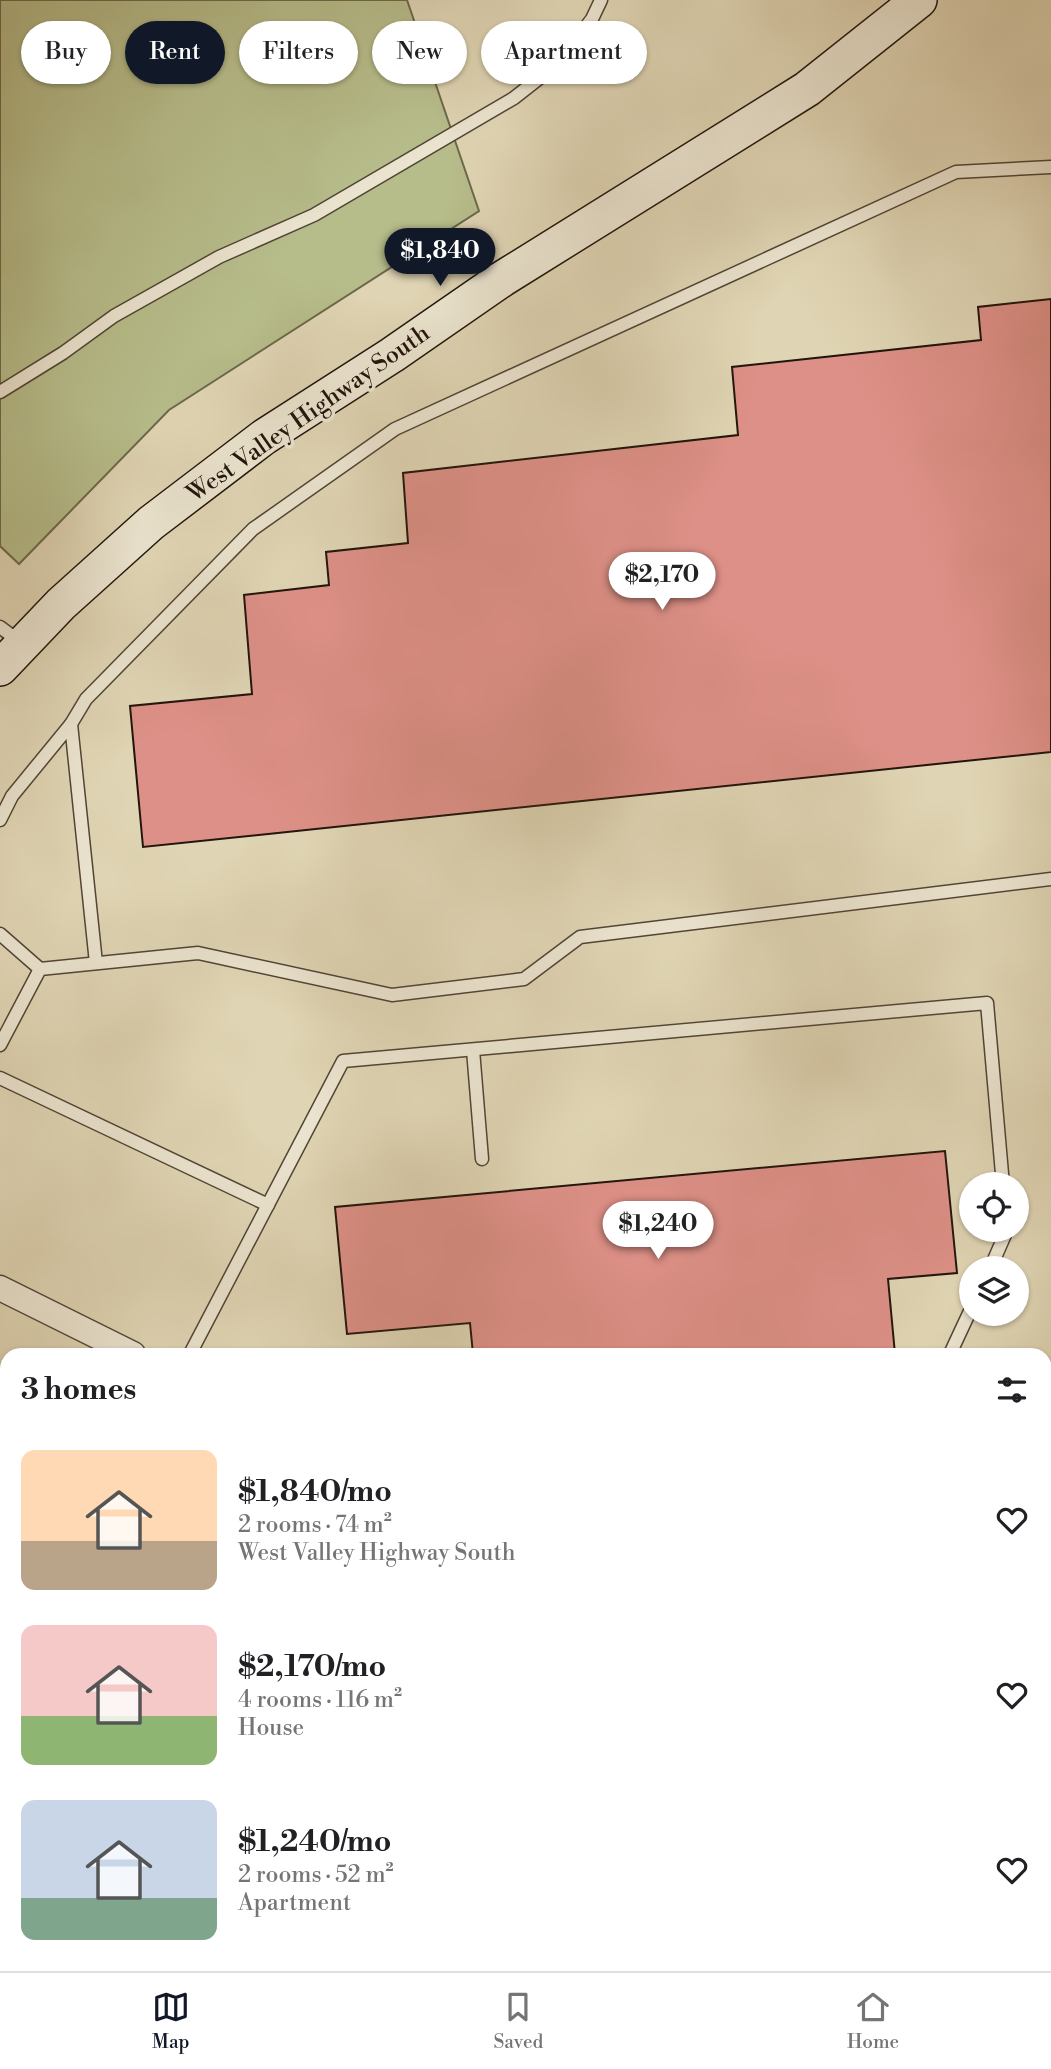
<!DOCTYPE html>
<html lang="en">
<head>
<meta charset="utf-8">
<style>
  :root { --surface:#fff; --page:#f2f2f2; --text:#202124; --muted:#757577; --line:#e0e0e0; --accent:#111827 }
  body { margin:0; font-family:"Libre Bodoni",serif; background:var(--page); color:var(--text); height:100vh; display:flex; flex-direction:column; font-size:26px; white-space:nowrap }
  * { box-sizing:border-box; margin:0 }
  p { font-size:23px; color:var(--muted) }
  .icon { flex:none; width:38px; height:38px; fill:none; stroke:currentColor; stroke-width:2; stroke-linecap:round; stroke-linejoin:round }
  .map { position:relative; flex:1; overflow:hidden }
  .sheet { position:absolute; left:0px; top:1348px; width:1052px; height:625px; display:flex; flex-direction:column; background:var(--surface); border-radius:21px 21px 0 0; box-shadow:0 2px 5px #0004 }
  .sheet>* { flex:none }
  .guide { position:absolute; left:21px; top:21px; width:700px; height:63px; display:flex; gap:14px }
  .fabs { position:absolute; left:959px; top:1172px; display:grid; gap:14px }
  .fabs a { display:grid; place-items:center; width:70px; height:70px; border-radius:50%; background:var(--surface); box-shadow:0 2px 5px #0004; font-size:35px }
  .price { position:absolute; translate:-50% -60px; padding:0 16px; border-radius:24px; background:#fff; color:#222; font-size:23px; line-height:46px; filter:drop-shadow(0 2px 4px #0008) }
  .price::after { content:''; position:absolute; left:50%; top:42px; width:21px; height:16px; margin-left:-10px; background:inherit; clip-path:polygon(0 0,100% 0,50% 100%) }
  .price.current { background:var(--accent); color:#fff }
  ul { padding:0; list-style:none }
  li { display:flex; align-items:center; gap:21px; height:175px; padding:0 21px }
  li span { display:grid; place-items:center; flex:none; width:196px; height:140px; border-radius:14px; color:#555 }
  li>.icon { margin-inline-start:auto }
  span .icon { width:84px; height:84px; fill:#fffc; stroke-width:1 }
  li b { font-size:30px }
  h2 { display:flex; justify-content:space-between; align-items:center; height:84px; padding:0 21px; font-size:30px }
  .tag { padding:0 24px; border-radius:32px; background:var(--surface); box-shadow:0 2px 5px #0004; font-size:24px; line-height:63px }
  .tag.current { background:var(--accent); color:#fff }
  .tab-bar { display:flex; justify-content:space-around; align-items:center; height:98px; border-top:2px solid var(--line); background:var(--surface); font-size:19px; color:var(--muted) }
  .tab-bar a { display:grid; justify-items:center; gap:4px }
  .tab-bar .current { color:var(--accent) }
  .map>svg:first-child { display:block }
  .green { fill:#b6bc8a; stroke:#6c684b; stroke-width:2 }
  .building { fill:#dd9087; stroke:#22150c; stroke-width:2 }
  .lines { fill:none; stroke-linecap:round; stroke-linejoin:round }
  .service-casing { stroke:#514536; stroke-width:15 }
  .minor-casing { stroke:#514536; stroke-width:27 }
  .secondary-casing { stroke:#22150c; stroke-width:38 }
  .motorway-casing { stroke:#22150c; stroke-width:41 }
  .service { stroke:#eae3ce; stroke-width:12 }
  .minor { stroke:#eae3ce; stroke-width:24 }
  .secondary { stroke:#eae3ce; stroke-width:35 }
  .motorway { stroke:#e0ba7a; stroke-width:38 }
  .labels { text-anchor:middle; stroke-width:7; stroke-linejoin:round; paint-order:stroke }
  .street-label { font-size:24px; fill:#22150c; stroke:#eae3ce }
</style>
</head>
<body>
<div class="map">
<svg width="1051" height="1971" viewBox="0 0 1051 1971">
  <rect width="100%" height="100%" fill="#dfd4b3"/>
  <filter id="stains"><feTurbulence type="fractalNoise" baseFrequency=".00286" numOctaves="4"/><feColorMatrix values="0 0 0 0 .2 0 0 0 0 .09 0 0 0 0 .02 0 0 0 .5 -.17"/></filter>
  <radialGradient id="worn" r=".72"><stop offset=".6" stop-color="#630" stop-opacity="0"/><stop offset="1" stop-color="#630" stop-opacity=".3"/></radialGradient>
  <g class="green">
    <path d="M 0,0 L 407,0 L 479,211 L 169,410 L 19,564 L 0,546 Z"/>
    <path d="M 1051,1645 L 1051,1791 L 1045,1805 L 1045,1659 Z"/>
    <path d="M 523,1965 L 778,1965 L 775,1971 L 520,1971 Z"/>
    <path d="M 907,1965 L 972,1965 L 970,1971 L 905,1971 Z"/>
  </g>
  <g class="building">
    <path d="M 1051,299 L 1051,752 L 143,847 L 130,706 L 252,694 L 244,595 L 329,585 L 326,552 L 408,543 L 403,473 L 738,435 L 732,367 L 981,340 L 978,307 Z"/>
    <path d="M 945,1151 L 957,1273 L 888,1279 L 895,1354 L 473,1354 L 470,1323 L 347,1334 L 335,1207 Z"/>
    <path d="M 0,1419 L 7,1423 L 7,1643 L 0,1639 Z"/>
    <path d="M 0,1643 L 7,1647 L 7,1693 L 0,1708 Z"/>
    <path d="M 163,1965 L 459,1965 L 457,1971 L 160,1971 Z"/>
  </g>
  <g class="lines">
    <defs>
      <g id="service">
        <path d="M 0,392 L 63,353 L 114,316 L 219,257 L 314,215 L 514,98 L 556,65 L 592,19 L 601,0"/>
        <path d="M 0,627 L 20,642"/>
        <path d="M 71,724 L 86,699 L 253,529 L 395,429 L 956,172 L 1051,167"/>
        <path d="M 0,820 L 12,796 L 71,724 L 96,963"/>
        <path d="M 0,934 L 40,969"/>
        <path d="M 0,1045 L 40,969 L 198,953 L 392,995 L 524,979 L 580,937 L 1051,879"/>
        <path d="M 473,1050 L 482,1159"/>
        <path d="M 0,1078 L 268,1205"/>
        <path d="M 990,1269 L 1007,1230"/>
        <path d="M 190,1354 L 343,1061 L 987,1003 L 1003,1185"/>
        <path d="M 950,1354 L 971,1309"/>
        <path d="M 0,1811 L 7,1795"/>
        <path d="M 22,1971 L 25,1965"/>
        <path d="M 479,1971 L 481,1965"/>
      </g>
      <path id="minor" d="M 0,1288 L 133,1354"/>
      <path id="secondary" d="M 0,668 L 61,604 L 151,523 L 264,437 L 392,355 L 502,279 L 807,89 L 919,0"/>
      <g id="motorway">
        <path d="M 1045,1552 L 1051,1538"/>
        <path d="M 1045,1902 L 1051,1888"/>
        <path d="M 854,1971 L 856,1965"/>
        <path d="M 1013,1971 L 1016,1965"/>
      </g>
    </defs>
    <use href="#service" class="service-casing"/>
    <use href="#minor" class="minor-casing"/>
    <use href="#secondary" class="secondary-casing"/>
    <use href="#motorway" class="motorway-casing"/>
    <use href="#service" class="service"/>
    <use href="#minor" class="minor"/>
    <use href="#secondary" class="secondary"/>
    <use href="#motorway" class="motorway"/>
  </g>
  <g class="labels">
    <g class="street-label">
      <text transform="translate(308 413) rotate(-35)" y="8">West Valley Highway South</text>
    </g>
  </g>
  <rect width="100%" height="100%" filter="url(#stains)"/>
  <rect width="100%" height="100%" fill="url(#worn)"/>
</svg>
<div class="fabs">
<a><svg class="icon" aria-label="locate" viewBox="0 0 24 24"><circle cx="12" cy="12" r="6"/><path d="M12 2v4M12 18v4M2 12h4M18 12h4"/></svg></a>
<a><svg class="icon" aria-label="layers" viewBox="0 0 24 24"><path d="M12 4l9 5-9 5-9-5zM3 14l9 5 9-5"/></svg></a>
</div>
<b class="price current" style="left:440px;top:288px">$1,840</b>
<b class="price" style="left:662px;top:612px">$2,170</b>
<b class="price" style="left:658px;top:1261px">$1,240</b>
<div class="guide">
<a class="tag">Buy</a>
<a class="tag current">Rent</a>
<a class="tag">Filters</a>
<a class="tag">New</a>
<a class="tag">Apartment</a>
</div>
<section class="sheet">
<h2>3 homes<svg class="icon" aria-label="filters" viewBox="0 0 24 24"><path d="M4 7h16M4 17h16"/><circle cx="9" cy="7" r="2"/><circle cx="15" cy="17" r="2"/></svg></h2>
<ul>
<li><span style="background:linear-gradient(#ffd9b3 65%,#b9a48a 0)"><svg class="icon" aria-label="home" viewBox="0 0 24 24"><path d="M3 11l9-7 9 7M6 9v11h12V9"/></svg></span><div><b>$1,840/mo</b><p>2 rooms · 74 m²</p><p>West Valley Highway South</p></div><svg class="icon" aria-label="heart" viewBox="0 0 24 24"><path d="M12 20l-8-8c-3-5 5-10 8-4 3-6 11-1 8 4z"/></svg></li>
<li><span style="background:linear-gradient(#f6c9c9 65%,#8fb573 0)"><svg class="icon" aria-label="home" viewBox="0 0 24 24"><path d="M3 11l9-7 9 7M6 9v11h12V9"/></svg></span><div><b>$2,170/mo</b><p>4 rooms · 116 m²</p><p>House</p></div><svg class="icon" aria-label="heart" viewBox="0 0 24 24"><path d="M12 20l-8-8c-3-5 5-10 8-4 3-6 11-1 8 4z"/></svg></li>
<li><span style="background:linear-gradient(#c9d6e8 70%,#7fa58c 0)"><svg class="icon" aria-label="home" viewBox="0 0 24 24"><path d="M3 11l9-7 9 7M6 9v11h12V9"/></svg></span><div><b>$1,240/mo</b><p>2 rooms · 52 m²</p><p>Apartment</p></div><svg class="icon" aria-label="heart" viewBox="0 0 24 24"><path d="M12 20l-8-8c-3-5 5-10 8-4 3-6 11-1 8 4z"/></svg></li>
</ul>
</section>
</div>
<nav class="tab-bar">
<a class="current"><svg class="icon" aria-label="map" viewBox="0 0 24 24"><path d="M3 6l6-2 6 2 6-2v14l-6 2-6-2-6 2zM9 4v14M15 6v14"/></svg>Map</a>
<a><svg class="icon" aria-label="saved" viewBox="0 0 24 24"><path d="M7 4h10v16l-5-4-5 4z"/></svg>Saved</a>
<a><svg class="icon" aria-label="home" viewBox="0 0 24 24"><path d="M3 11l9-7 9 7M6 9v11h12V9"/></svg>Home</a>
</nav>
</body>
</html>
